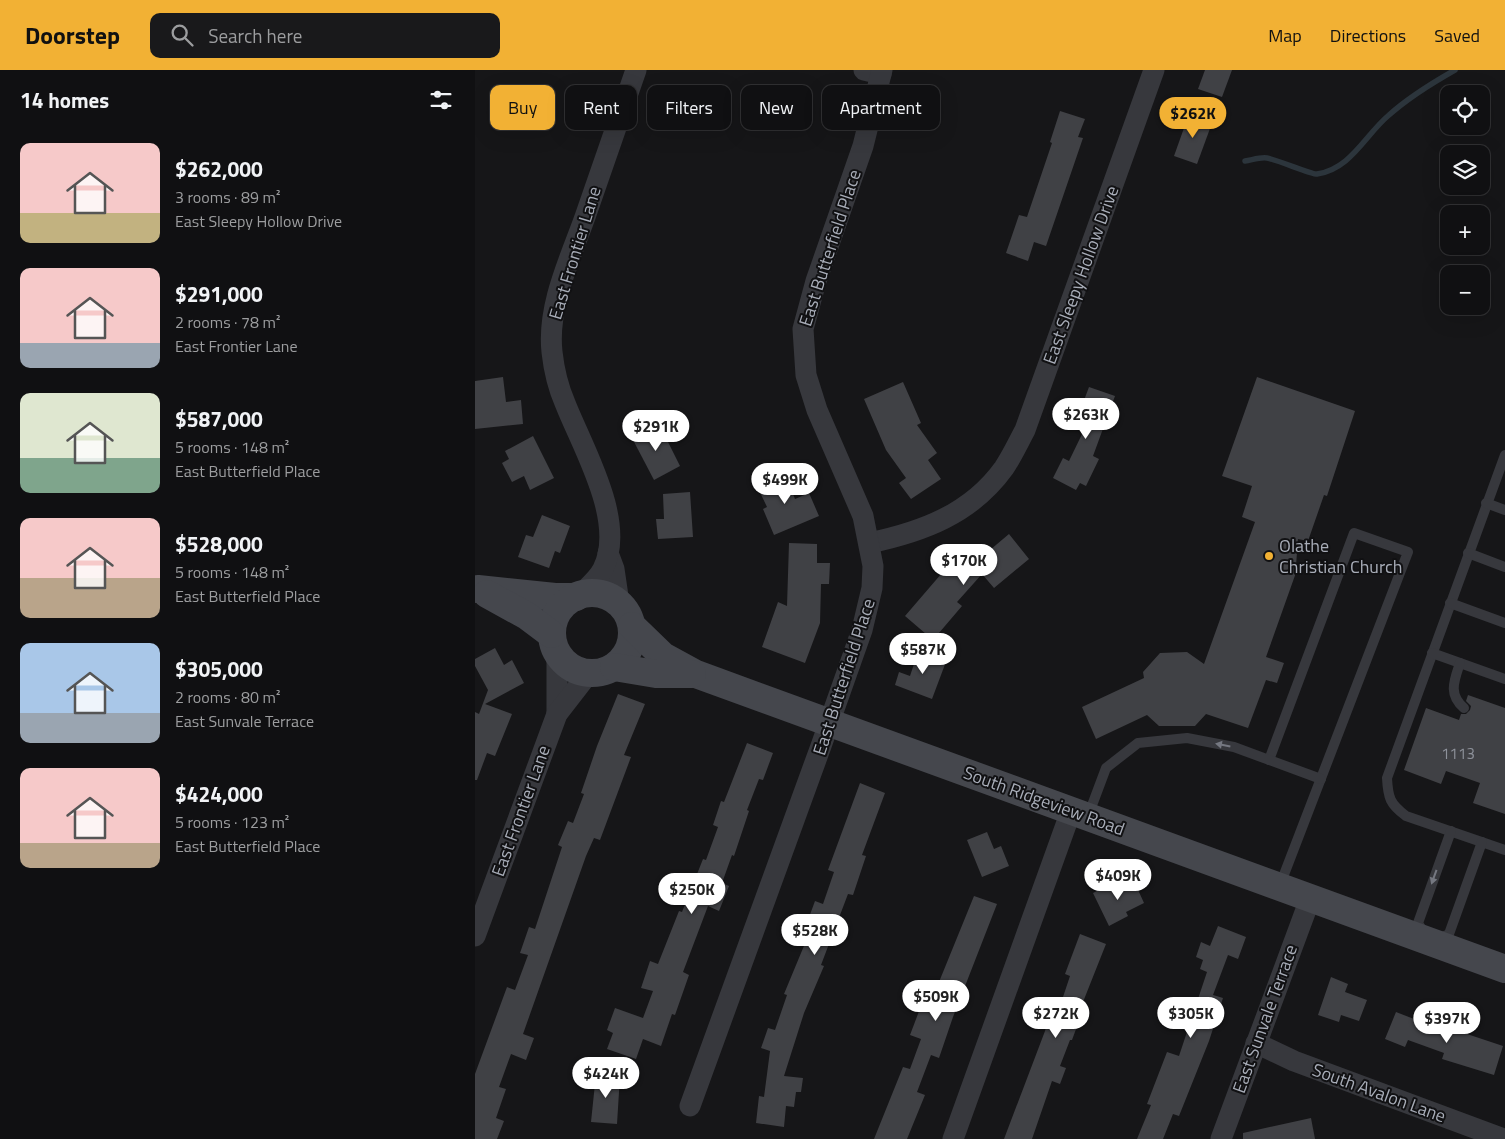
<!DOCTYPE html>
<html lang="en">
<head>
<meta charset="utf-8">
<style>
  :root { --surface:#101012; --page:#19191b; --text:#f1f3f6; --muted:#9c9d9f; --line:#303032; --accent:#f2b134 }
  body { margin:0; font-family:"Titillium Web",sans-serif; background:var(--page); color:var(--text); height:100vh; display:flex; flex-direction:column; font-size:19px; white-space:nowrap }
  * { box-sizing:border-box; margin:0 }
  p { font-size:16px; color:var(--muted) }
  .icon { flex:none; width:28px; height:28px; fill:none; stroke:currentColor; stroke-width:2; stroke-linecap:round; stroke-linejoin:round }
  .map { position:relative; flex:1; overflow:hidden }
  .side { display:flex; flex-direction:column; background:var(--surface); width:475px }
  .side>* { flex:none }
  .hud { position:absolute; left:15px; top:15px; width:475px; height:45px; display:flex; gap:10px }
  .buttons { position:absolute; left:965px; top:15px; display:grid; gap:10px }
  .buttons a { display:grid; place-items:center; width:50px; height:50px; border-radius:10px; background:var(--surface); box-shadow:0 5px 20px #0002,0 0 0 1px var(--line); font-size:25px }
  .price { position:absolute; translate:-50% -42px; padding:0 11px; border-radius:18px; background:#fff; color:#222; font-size:16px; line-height:32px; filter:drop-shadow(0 1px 2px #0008) }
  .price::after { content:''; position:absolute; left:50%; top:30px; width:15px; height:11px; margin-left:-8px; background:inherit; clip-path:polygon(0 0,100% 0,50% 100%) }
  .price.on { background:var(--accent); color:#111 }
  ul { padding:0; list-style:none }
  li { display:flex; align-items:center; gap:15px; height:125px; padding:0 20px }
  li span { display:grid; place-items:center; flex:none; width:140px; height:100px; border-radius:10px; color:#555 }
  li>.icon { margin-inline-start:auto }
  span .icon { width:60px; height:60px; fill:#fffc; stroke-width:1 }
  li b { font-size:21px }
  h2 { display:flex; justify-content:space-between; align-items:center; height:60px; padding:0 20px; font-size:21px }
  .tag { padding:0 18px; border-radius:10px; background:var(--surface); box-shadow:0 5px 20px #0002,0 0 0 1px var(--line); font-size:18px; line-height:45px }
  .tag.on { background:var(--accent); color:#111 }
  header { display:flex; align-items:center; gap:30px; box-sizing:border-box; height:70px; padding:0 25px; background:var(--accent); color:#111 }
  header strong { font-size:24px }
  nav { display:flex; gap:28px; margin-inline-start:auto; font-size:18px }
  .search { width:350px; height:45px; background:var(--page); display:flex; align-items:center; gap:12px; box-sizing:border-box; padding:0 18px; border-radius:10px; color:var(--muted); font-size:19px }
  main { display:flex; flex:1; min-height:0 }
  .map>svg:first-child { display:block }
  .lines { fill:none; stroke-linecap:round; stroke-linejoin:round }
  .stream { stroke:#2c353c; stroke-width:5.5 }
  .building { fill:#404145 }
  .lane { stroke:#37383d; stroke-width:10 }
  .street { stroke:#37383d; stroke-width:21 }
  .secondary { stroke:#45474d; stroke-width:28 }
  .oneway { fill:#757881 }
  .poi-dot { fill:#f2b134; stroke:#111113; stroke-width:2 }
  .labels { text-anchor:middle; stroke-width:4; stroke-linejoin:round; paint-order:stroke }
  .number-label { font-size:15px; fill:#8e929b }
  .street-label { font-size:18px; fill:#a8adb8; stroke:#111113 }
  .poi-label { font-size:18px; fill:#a8adb8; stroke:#111113; text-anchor:start }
</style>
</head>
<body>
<header>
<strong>Doorstep</strong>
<div class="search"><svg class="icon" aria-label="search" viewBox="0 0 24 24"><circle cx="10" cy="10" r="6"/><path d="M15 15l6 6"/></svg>Search here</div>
<nav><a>Map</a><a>Directions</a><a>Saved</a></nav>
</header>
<main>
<section class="side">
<h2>14 homes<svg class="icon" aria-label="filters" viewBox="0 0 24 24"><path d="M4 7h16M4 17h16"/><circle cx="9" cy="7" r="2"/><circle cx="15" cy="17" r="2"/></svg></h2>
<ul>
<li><span style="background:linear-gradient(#f6c9c9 70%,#c2b280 0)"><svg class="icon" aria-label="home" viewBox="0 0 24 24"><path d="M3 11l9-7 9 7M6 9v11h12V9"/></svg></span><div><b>$262,000</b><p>3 rooms · 89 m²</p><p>East Sleepy Hollow Drive</p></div></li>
<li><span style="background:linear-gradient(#f6c9c9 75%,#9aa5b1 0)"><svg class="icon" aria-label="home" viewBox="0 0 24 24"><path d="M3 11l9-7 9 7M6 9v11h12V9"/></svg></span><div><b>$291,000</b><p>2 rooms · 78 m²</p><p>East Frontier Lane</p></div></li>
<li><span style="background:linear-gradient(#dfe7d0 65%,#7fa58c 0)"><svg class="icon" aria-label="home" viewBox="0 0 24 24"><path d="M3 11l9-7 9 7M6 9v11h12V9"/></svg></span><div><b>$587,000</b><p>5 rooms · 148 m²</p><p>East Butterfield Place</p></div></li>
<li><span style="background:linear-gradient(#f6c9c9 60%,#b9a48a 0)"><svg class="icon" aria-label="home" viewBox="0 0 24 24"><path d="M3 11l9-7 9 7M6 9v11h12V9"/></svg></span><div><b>$528,000</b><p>5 rooms · 148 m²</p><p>East Butterfield Place</p></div></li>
<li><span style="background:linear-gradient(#a9c7e8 70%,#9aa5b1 0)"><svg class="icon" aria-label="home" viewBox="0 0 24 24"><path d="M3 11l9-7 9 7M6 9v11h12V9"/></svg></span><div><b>$305,000</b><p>2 rooms · 80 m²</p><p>East Sunvale Terrace</p></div></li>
<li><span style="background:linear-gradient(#f6c9c9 75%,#b9a48a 0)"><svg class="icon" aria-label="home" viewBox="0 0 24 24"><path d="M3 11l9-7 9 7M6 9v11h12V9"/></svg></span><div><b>$424,000</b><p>5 rooms · 123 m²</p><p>East Butterfield Place</p></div></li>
</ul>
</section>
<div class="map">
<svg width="1030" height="1069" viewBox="0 0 1030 1069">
  <rect width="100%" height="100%" fill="#161618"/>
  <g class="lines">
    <path class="stream" d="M 770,91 C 777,90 785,87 792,88 C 803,90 838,105 842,104 C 876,99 890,65 914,45 C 934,27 957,13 980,0"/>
  </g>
  <g class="building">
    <path d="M 730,0 L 757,0 L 747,27 L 723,19 Z"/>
    <path d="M 585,41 L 610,49 L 603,67 L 608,68 L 571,176 L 559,172 L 553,191 L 531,183 L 544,145 L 552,147 L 577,73 L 575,72 Z"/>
    <path d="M 714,44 L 737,53 L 722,94 L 699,86 Z"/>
    <path d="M 28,307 L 31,332 L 46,330 L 48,354 L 0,359 L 0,311 Z"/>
    <path d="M 782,307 L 880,341 L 852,426 L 849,425 L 833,471 L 823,469 L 821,496 L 823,497 L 791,587 L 809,593 L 802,613 L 791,610 L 773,658 L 731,644 L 720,656 L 684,656 L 672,645 L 621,669 L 607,637 L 669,608 L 668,602 L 685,583 L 712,582 L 729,594 L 780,452 L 767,447 L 777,416 L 747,406 Z"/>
    <path d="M 428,312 L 446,353 L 442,355 L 462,383 L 453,390 L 466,409 L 436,429 L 424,413 L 431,408 L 411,380 L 389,329 Z"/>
    <path d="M 614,317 L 640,326 L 618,386 L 624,389 L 611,416 L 605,413 L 601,420 L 578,408 L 588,388 L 594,391 L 609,360 L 599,357 Z"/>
    <path d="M 184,354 L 205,396 L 179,410 L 157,368 Z"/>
    <path d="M 58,366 L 79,408 L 55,420 L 49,406 L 37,412 L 27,393 L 34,389 L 30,381 Z"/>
    <path d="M 310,404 L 320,429 L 334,423 L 344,446 L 299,465 L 288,439 L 292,437 L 282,416 Z"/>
    <path d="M 215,422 L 218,467 L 183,469 L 181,449 L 189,449 L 188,424 Z"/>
    <path d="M 67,445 L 95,456 L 85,483 L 80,481 L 74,498 L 43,487 L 51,465 L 58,467 Z"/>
    <path d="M 534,464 L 554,489 L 519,518 L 507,504 L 482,532 L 487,536 L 458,570 L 430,546 L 473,496 L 484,506 Z"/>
    <path d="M 314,473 L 342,474 L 342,493 L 355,493 L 354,514 L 346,514 L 345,553 L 330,593 L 287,577 L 303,532 L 312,536 Z"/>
    <path d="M 20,578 L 29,595 L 37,590 L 49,613 L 10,634 L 37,644 L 20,686 L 12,683 L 2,710 L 0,710 L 0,642 L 4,644 L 13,620 L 0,596 L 0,589 Z"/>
    <path d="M 444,579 L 472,589 L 457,629 L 420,615 L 424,602 L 435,606 Z"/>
    <path d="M 143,624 L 170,634 L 149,685 L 156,687 L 125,770 L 119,768 L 111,786 L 48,964 L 59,968 L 51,990 L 36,984 L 24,1017 L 31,1019 L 21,1048 L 29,1051 L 22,1069 L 0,1069 L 0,1004 L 32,917 L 40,920 L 53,885 L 45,883 L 54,857 L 60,859 L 87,777 L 83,775 L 93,751 L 98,753 L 109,724 L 106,723 L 122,676 Z"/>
    <path d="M 993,625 L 1030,638 L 1030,744 L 998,733 L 1005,713 L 971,701 L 966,714 L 929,700 L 951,638 L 984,650 L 986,644 L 991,644 L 995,640 L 996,636 L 991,631 Z"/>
    <path d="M 272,673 L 298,683 L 288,710 L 284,709 L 272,740 L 274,741 L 259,786 L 257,785 L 247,813 L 254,816 L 244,841 L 233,836 L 208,902 L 214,905 L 200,945 L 197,944 L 186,976 L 168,969 L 161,989 L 132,979 L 138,963 L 132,960 L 140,938 L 168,948 L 178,921 L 166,918 L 175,891 L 183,894 L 204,841 L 207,842 L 228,789 L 231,790 L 243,757 L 238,755 L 246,731 L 249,732 Z"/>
    <path d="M 385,713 L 410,723 L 387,785 L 391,786 L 378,825 L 373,824 L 346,895 L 349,896 L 329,943 L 309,1006 L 328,1008 L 326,1022 L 321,1022 L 319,1037 L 311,1036 L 309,1057 L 281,1053 L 284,1026 L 289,1027 L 295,981 L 286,978 L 293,958 L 300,960 L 312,925 L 309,924 L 331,871 L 326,869 L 340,831 L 348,834 L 359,802 L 353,800 Z"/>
    <path d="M 512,762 L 519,779 L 526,776 L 534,796 L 507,807 L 492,770 Z"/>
    <path d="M 642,811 L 645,818 L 659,811 L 669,833 L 651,842 L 653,846 L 634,856 L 618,823 Z"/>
    <path d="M 499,826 L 522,834 L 478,947 L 464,988 L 456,985 L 442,1022 L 450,1025 L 432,1069 L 399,1069 L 428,997 L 435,999 L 446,969 L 435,965 L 446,936 L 453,939 Z"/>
    <path d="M 743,856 L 771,867 L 763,889 L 753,885 L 738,925 L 748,928 L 734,971 L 704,1046 L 698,1044 L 688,1069 L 662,1069 L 676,1035 L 672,1034 L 692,982 L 704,986 L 732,902 L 725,899 L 728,890 L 721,887 L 726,872 L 735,876 Z"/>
    <path d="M 605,864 L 631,874 L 608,932 L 611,932 L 597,970 L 595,970 L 585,996 L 591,998 L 585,1014 L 577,1011 L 557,1069 L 529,1069 L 570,961 L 577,936 L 584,939 L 595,906 L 590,904 Z"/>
    <path d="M 856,907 L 873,914 L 870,922 L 892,930 L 884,951 L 866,945 L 864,952 L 843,945 Z"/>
    <path d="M 921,942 L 975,963 L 977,959 L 1028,976 L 1019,1005 L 967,989 L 969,983 L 933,970 L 930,977 L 910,969 Z"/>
    <path d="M 121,1004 L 145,1006 L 142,1054 L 116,1052 Z"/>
    <path d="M 836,1048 L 840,1069 L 768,1069 L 768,1063 Z"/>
  </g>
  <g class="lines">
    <g class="lane">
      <path d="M 1030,385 L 912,708 C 913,728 915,734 931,746 L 1030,780"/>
      <path d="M 1011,433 L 1030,440"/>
      <path d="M 993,483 L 1030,497"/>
      <path d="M 975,533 L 1030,553"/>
      <path d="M 957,583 L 1030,609"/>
      <path d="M 985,593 C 979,611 973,624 989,638"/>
      <path d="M 794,690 L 879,463 L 933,482 L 805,815"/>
      <path d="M 613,746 L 631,698 L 663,673 L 712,668 L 759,677 L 846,709"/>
      <path d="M 949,863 L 943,853 L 976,761"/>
      <path d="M 963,869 L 974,864 L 1007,772"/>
    </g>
    <g class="street">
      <path d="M 389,0 L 406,4"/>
      <path d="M 394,473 C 447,462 496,444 529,398 C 537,386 543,373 550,360 L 679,0"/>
      <path d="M 133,483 L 139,499 L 144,533"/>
      <path d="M 106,524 C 114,516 123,509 128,499 C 152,451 107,377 90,333 C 83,317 79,300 77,282 C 72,236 95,189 110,147 C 127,98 144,49 161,0"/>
      <path d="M 82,644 L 82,585"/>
      <path d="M 0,866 L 82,644 L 113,604"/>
      <path d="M 781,973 L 819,991 L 1029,1069"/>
      <path d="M 215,1036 L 346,676 L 387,560 L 397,518 L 398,496 L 388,446 L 342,340 L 331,305 L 328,259 L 341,211 L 388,76 L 407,0"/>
      <path d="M 478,1069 L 596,741"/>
      <path d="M 746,1069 L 835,829"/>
    </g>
    <g class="secondary">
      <path d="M 3,519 L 80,527 L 101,527"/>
      <circle cx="117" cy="563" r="40"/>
      <path d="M 12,524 L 52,546 L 76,564"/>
      <path d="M 157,556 L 188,586 L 221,604 L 1030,899"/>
      <path d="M 139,597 L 181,604 L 217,604"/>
    </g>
  </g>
  <defs><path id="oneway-solid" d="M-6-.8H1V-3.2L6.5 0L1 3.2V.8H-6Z" transform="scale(1.25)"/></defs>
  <g class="oneway">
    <use href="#oneway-solid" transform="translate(748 675) rotate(-169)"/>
    <use href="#oneway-solid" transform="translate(959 807) rotate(110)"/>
  </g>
  <circle class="poi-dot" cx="794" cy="486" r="5"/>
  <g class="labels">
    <g class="number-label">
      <text x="983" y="689">1113</text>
    </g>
    <g class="street-label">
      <text transform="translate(355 178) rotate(-72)" y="6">East Butterfield Place</text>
      <text transform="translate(100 183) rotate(-73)" y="6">East Frontier Lane</text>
      <text transform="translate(606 205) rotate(-70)" y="6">East Sleepy Hollow Drive</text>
      <text transform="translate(369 607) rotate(-72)" y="6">East Butterfield Place</text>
      <text transform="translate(569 731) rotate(20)" y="6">South Ridgeview Road</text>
      <text transform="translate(46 741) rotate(-70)" y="6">East Frontier Lane</text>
      <text transform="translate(790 949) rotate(-70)" y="6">East Sunvale Terrace</text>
      <text transform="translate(904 1023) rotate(20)" y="6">South Avalon Lane</text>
    </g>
    <g class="poi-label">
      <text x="804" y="482">Olathe<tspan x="804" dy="21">Christian Church</tspan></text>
    </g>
  </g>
</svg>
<div class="buttons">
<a><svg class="icon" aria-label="locate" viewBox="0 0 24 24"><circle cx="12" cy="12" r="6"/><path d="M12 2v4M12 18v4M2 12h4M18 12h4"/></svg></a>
<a><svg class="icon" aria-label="layers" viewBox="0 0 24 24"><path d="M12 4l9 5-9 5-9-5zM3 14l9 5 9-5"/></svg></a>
<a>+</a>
<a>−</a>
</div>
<b class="price on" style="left:718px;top:69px">$262K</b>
<b class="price" style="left:611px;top:370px">$263K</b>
<b class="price" style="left:181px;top:382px">$291K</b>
<b class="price" style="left:310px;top:435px">$499K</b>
<b class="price" style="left:489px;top:516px">$170K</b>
<b class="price" style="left:448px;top:605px">$587K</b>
<b class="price" style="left:643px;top:831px">$409K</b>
<b class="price" style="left:217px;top:845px">$250K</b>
<b class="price" style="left:340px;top:886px">$528K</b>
<b class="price" style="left:461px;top:952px">$509K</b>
<b class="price" style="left:581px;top:969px">$272K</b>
<b class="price" style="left:716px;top:969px">$305K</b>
<b class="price" style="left:972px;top:974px">$397K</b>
<b class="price" style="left:131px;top:1029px">$424K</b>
<div class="hud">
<a class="tag on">Buy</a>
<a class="tag">Rent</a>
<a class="tag">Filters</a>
<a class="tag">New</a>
<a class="tag">Apartment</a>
</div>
</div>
</main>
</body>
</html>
